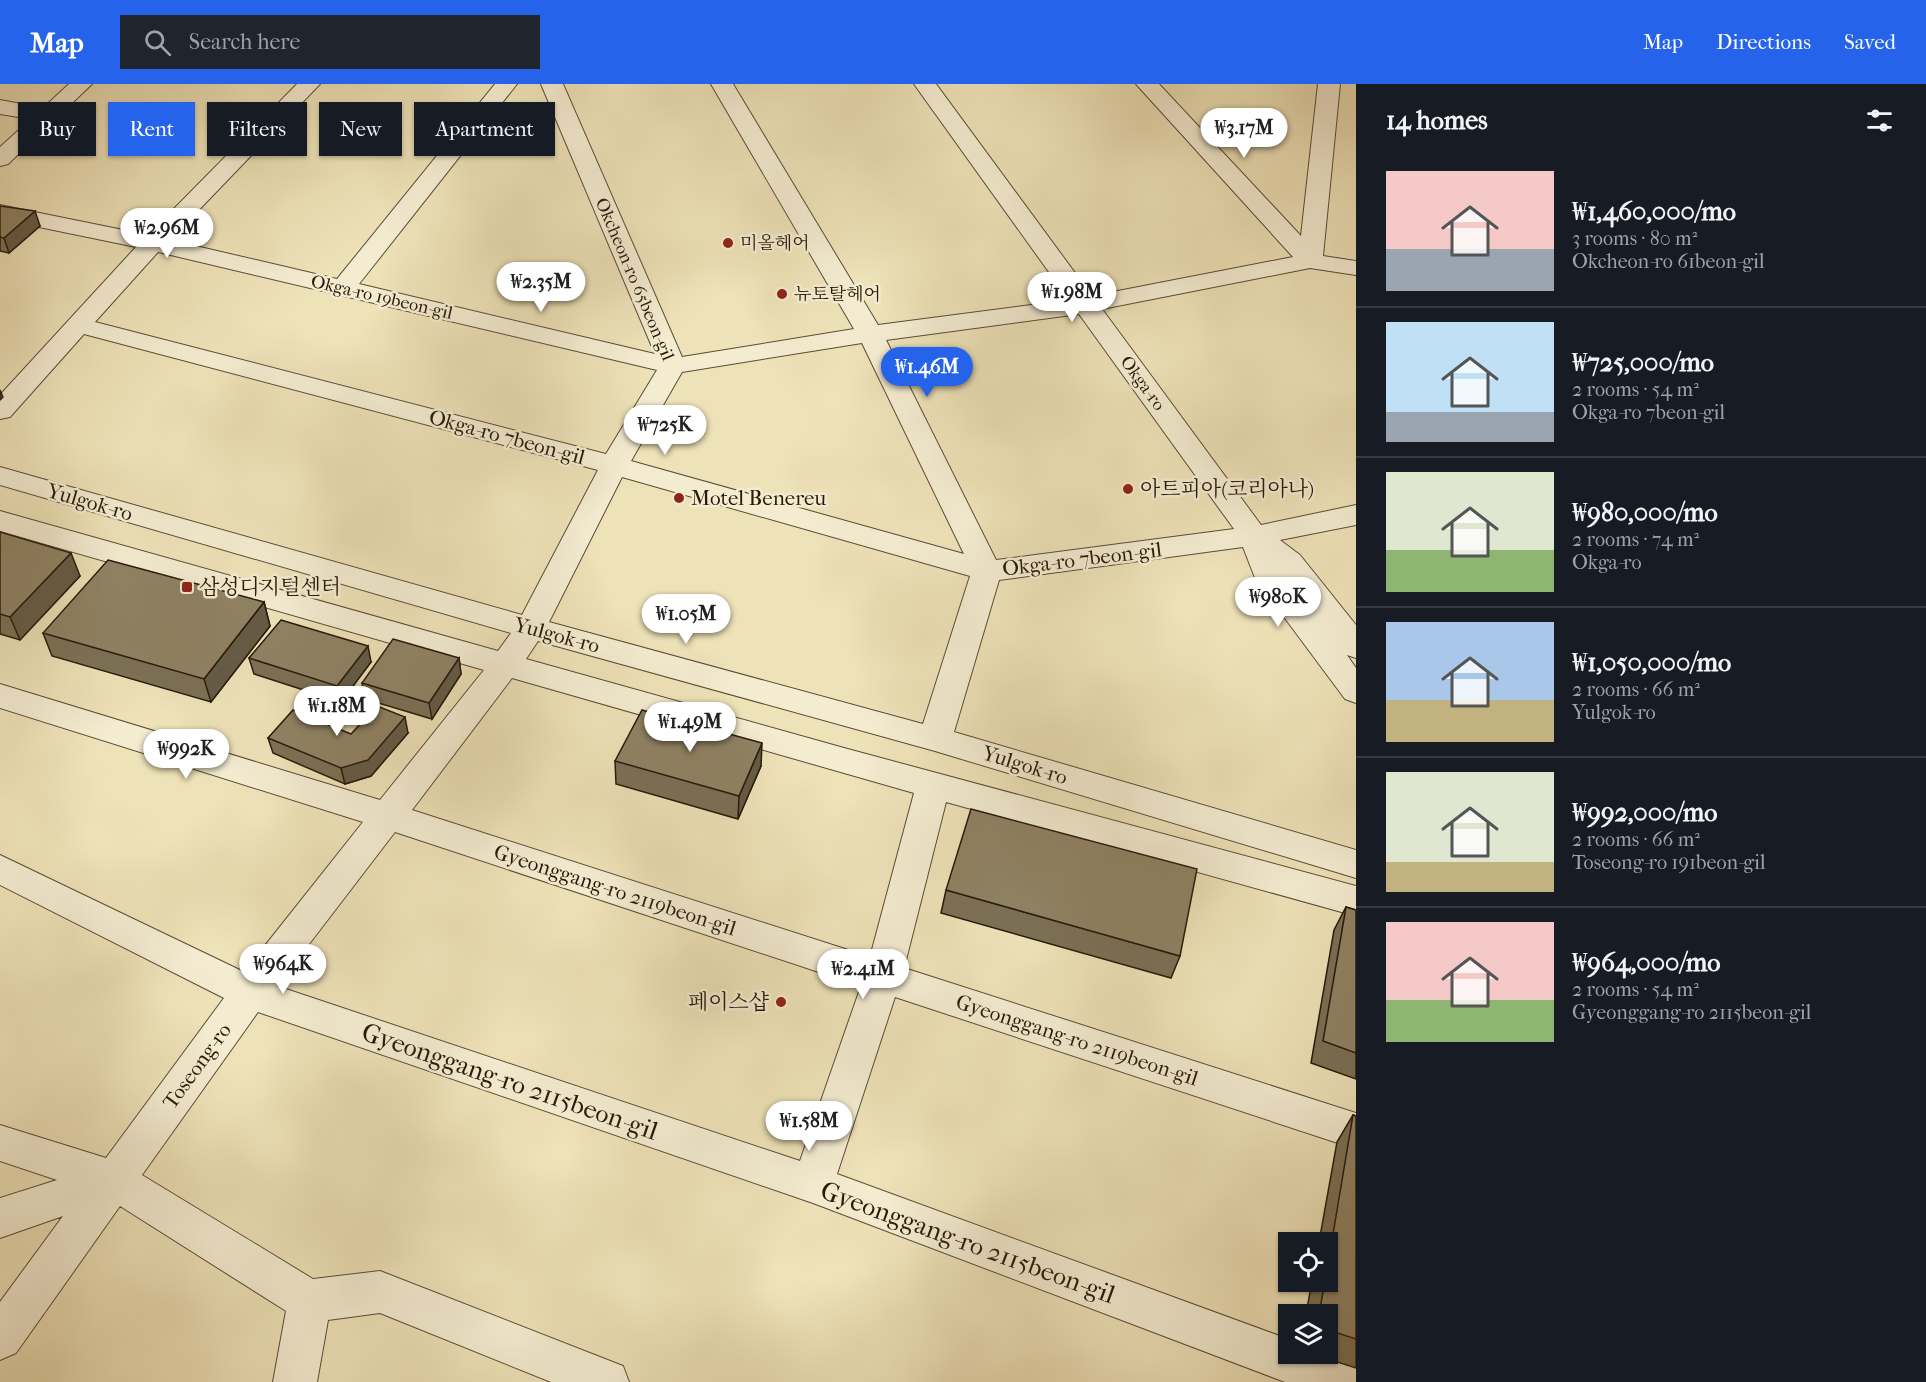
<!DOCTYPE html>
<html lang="en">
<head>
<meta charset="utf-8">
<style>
  :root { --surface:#171b24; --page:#20242c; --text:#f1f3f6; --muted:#9ea1a6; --line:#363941; --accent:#2563eb }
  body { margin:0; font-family:"IM FELL French Canon","Noto Serif KR",serif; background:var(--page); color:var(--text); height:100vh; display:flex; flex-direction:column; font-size:22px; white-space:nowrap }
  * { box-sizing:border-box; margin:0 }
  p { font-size:20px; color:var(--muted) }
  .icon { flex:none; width:33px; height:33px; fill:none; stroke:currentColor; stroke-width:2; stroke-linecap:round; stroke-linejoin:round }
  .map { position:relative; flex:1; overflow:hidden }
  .details { display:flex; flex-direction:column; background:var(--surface); width:570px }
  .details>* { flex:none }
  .top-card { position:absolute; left:18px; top:18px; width:570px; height:54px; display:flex; gap:12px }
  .tools { position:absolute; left:1278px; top:1148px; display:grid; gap:12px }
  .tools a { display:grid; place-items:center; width:60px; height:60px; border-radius:0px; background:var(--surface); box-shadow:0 2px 4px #0004; font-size:30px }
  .price { position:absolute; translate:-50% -51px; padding:0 14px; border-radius:21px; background:#fff; color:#222; font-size:20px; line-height:39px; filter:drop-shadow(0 2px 3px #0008) }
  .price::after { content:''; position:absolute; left:50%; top:36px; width:18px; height:14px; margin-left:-9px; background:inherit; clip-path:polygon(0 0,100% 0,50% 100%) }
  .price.current { background:var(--accent); color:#fff }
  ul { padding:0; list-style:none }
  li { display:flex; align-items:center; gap:18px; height:150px; padding:0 30px }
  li+li { border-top:2px solid var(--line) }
  li span { display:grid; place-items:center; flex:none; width:168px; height:120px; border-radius:0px; color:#555 }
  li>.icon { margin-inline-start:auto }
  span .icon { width:72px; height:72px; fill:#fffc; stroke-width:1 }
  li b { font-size:26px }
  h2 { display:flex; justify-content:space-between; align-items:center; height:72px; padding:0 30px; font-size:26px }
  .pill { padding:0 21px; border-radius:0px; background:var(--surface); box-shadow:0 2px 4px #0004; font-size:21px; line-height:54px }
  .pill.current { background:var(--accent); color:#fff }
  header { display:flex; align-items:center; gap:36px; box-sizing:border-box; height:84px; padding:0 30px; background:var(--accent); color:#fff }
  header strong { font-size:28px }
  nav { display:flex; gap:33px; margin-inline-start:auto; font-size:21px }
  .search { width:420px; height:54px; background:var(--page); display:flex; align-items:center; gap:15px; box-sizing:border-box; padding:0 21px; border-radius:0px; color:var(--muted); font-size:22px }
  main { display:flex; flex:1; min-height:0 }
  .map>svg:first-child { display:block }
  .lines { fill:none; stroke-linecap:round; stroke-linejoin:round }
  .minor-casing { stroke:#5a4c36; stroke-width:2 }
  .minor { fill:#f4ecd1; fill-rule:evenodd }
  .wall { fill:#7b7056; stroke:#281a0a; stroke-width:1.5 }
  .shaded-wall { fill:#645b46; stroke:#281a0a; stroke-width:1.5 }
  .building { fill:#8f8264; stroke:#281a0a; stroke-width:1.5 }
  .poi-dot { fill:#8f2418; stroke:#f4ecd1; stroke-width:2 }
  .labels { text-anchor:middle; stroke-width:5; stroke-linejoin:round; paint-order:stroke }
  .far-poi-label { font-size:18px; fill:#281a0a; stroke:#f4ecd1; text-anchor:start }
  .far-street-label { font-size:18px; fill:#281a0a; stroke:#f4ecd1 }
  .street-label { font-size:21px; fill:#281a0a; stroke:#f4ecd1 }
  .poi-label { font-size:21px; fill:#281a0a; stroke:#f4ecd1; text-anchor:start }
  .near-street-label { font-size:26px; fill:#281a0a; stroke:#f4ecd1 }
</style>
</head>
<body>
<header>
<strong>Map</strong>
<div class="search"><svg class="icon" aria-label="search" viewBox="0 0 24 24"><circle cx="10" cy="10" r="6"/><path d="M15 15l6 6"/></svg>Search here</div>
<nav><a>Map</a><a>Directions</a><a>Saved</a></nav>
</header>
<main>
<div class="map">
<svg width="1356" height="1298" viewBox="0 0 1356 1298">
  <rect width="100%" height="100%" fill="#eee2b8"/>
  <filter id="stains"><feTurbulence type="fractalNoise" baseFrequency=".00333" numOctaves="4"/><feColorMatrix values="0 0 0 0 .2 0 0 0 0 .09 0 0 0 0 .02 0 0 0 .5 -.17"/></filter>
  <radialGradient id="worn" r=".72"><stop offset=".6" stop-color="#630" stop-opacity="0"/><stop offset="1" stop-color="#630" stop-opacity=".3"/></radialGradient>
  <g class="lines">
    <defs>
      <g id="minor">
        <path d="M 69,0 L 92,0 L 8,80 L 0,82 L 0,63 L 31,35 L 0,30 L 0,16 L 43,24 Z"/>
        <path d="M 297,0 L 320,0 L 170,156 L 337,195 L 495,0 L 517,0 L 359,200 L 655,270 L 541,0 L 563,0 L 682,273 L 854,245 L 711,0 L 733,0 L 878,241 L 1069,216 L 914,0 L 936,0 L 1092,212 L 1293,173 L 1136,0 L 1159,0 L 1301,152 L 1318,0 L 1340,0 L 1323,172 L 1356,177 L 1356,191 L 1310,184 L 1102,225 L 1261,441 L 1356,421 L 1356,441 L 1280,456 L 1300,471 L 1356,541 L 1356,574 L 1347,571 L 1356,584 L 1356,619 L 1345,615 L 1255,494 L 1243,463 L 999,496 L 954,648 L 1356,766 L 1356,794 L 935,667 L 538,557 L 526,575 L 844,664 L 1356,802 L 1356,832 L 946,718 L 904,884 L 1356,1029 L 1356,1065 L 895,913 L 837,1090 L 1288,1255 L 1288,1269 C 1317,1269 1329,1269 1356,1281 L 1356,1298 L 1285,1298 L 813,1119 L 258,928 L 142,1091 L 313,1195 L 380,1187 L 623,1282 L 629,1298 L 551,1298 L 380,1229 L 328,1236 L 317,1298 L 273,1298 L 286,1227 L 120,1122 L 16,1269 L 0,1276 L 0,1218 L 63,1132 L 0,1154 L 0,1114 L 57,1096 L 0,1077 L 0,1041 L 106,1074 L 224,914 L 0,801 L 0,771 L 244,888 L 363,738 L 0,624 L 0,600 L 380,716 L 484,586 L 0,447 L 0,427 L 498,567 L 511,549 L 0,401 L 0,383 L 522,531 L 598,386 L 84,250 L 10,333 L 0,335 L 0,311 L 136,163 L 0,135 L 0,121 L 148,151 ZM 158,168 L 657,286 L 606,370 L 95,238 ZM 1079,230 L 1234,445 L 996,476 L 886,256 ZM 862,259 L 964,470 L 631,377 L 682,288 ZM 622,393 L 970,492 L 923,640 L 549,538 ZM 512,594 L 914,709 L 870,873 L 412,726 ZM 395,748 L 861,902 L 800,1077 L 277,902 Z"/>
      </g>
    </defs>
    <use href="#minor" class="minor-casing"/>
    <use href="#minor" class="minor"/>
  </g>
  <g class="wall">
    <path d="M 0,122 L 40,142 L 9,169 L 0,167 Z"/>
    <path d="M 0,448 L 80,492 L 20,556 L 0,550 Z"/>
    <path d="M 264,518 L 270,542 L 211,618 L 52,572 L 43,549 Z"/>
    <path d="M 249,574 L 371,578 L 341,618 L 254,590 Z"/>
    <path d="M 459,574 L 461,590 L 432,635 L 365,615 L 362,599 Z"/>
    <path d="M 408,649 L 371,692 L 345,700 L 273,669 L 268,654 Z"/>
    <path d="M 615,677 L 761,682 L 738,735 L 616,700 Z"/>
    <path d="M 946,806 L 1180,872 L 1171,894 L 941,829 Z"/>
    <path d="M 1346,823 L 1356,826 L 1356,995 L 1311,979 L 1334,846 Z"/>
    <path d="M 1353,1031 L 1356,1032 L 1356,1284 L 1309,1269 L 1328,1269 L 1328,1230 L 1306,1230 L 1312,1197 L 1328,1197 L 1328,1158 L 1319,1158 L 1337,1058 Z"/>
  </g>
  <g class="shaded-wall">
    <path d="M 35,127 L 40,142 L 9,169 L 4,154 Z"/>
    <path d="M 0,306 L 3,313 L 0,316 Z"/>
    <path d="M 71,469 L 80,492 L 20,556 L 10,533 Z"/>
    <path d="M 264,518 L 270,542 L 211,618 L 204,595 Z"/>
    <path d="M 368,562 L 371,578 L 341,618 L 337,602 Z"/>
    <path d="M 459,574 L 461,590 L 432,635 L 429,619 Z"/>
    <path d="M 405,633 L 408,649 L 371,692 L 345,700 L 341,684 Z"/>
    <path d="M 762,659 L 761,682 L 738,735 L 739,712 Z"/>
  </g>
  <g class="building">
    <path d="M 0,122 L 35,127 L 4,154 L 0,153 Z"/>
    <path d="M 0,448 L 71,469 L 10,533 L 0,530 Z"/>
    <path d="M 108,476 L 264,518 L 204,595 L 43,549 Z"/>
    <path d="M 281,536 L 368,562 L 337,602 L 249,574 Z"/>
    <path d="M 393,555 L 459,574 L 429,619 L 362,599 Z"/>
    <path d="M 377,622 L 405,633 L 368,676 L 341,684 L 268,654 L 293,626 L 351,650 Z"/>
    <path d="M 642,626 L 762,659 L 739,712 L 615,677 Z"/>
    <path d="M 971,725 L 1197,785 L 1180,872 L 946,806 Z"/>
    <path d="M 1346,823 L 1356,826 L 1356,969 L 1323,957 Z"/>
    <path d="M 1353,1031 L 1356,1032 L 1356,1255 L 1328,1246 L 1328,1230 L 1319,1230 L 1325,1197 L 1328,1197 L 1328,1180 Z"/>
  </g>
  <g class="poi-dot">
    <circle cx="728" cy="159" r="6"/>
    <circle cx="782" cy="210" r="6"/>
    <circle cx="1128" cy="405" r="6"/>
    <circle cx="679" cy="414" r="6"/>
    <rect x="181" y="497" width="12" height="12" rx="3"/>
    <circle cx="781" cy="918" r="6"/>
  </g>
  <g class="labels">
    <g class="far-poi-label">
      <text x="740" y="165">미올헤어</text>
      <text x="794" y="216">뉴토탈헤어</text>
    </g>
    <g class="far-street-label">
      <text transform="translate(635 195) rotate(67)" y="6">Okcheon-ro 65beon-gil</text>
      <text transform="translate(382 213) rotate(13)" y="6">Okga-ro 19beon-gil</text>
      <text transform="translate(1143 299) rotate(54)" y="6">Okga-ro</text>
    </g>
    <g class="street-label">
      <text transform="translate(507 353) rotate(15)" y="7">Okga-ro 7beon-gil</text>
      <text transform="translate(90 418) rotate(16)" y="7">Yulgok-ro</text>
      <text transform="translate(1082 475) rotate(-7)" y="7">Okga-ro 7beon-gil</text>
      <text transform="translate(557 551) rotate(15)" y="7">Yulgok-ro</text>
      <text transform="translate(1025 681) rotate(17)" y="7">Yulgok-ro</text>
      <text transform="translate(615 806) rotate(18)" y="7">Gyeonggang-ro 2119beon-gil</text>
      <text transform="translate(1077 956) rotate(18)" y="7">Gyeonggang-ro 2119beon-gil</text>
      <text transform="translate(197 982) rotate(-54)" y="7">Toseong-ro</text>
    </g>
    <g class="poi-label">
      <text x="1140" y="412">아트피아(코리아나)</text>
      <text x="691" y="421">Motel Benereu</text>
      <text x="199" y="510">삼성디지털센터</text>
      <text x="769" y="925" text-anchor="end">페이스샵</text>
    </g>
    <g class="near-street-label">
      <text transform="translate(510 997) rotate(19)" y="9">Gyeonggang-ro 2115beon-gil</text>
      <text transform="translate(968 1158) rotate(20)" y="9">Gyeonggang-ro 2115beon-gil</text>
    </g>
  </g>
  <rect width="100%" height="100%" filter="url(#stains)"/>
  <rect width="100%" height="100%" fill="url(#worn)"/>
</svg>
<div class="tools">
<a><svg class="icon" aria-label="locate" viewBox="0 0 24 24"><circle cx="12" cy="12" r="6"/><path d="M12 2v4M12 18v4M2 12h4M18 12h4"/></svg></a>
<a><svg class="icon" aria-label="layers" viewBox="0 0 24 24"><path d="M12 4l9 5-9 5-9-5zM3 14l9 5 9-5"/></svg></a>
</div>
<b class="price" style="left:1244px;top:75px">₩3.17M</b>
<b class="price" style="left:167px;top:175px">₩2.96M</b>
<b class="price" style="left:541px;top:229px">₩2.35M</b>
<b class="price" style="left:1072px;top:239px">₩1.98M</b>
<b class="price current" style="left:927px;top:314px">₩1.46M</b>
<b class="price" style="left:665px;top:372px">₩725K</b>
<b class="price" style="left:1278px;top:544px">₩980K</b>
<b class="price" style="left:686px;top:561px">₩1.05M</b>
<b class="price" style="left:337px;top:653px">₩1.18M</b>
<b class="price" style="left:690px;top:669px">₩1.49M</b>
<b class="price" style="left:186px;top:696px">₩992K</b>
<b class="price" style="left:283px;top:911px">₩964K</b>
<b class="price" style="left:863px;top:916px">₩2.41M</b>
<b class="price" style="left:809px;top:1068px">₩1.58M</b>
<div class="top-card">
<a class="pill">Buy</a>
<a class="pill current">Rent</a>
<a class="pill">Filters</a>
<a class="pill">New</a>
<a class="pill">Apartment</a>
</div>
</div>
<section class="details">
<h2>14 homes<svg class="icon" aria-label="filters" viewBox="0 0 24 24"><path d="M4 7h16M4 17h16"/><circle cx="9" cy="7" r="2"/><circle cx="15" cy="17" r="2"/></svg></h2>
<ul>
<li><span style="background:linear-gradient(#f6c9c9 65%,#9aa5b1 0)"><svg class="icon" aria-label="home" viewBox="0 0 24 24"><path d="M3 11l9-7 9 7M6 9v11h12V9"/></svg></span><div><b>₩1,460,000/mo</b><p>3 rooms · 80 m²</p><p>Okcheon-ro 61beon-gil</p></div></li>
<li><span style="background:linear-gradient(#bfe0f5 75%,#9aa5b1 0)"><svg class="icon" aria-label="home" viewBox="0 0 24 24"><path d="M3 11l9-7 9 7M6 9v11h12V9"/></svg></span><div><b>₩725,000/mo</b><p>2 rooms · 54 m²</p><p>Okga-ro 7beon-gil</p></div></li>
<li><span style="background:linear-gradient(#dfe7d0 65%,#8fb573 0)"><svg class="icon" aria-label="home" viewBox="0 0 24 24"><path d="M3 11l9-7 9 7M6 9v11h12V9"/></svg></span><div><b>₩980,000/mo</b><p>2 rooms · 74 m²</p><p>Okga-ro</p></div></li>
<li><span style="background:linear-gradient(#a9c7e8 65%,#c2b280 0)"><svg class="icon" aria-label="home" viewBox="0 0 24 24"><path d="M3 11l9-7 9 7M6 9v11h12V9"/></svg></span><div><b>₩1,050,000/mo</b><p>2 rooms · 66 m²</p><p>Yulgok-ro</p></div></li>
<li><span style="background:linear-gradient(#dfe7d0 75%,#c2b280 0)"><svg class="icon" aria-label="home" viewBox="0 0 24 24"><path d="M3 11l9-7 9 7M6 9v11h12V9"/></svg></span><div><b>₩992,000/mo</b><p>2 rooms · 66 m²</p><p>Toseong-ro 191beon-gil</p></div></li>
<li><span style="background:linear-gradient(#f6c9c9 65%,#8fb573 0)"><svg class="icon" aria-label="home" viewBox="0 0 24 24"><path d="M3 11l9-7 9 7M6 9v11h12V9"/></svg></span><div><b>₩964,000/mo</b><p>2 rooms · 54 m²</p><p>Gyeonggang-ro 2115beon-gil</p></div></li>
</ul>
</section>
</main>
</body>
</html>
